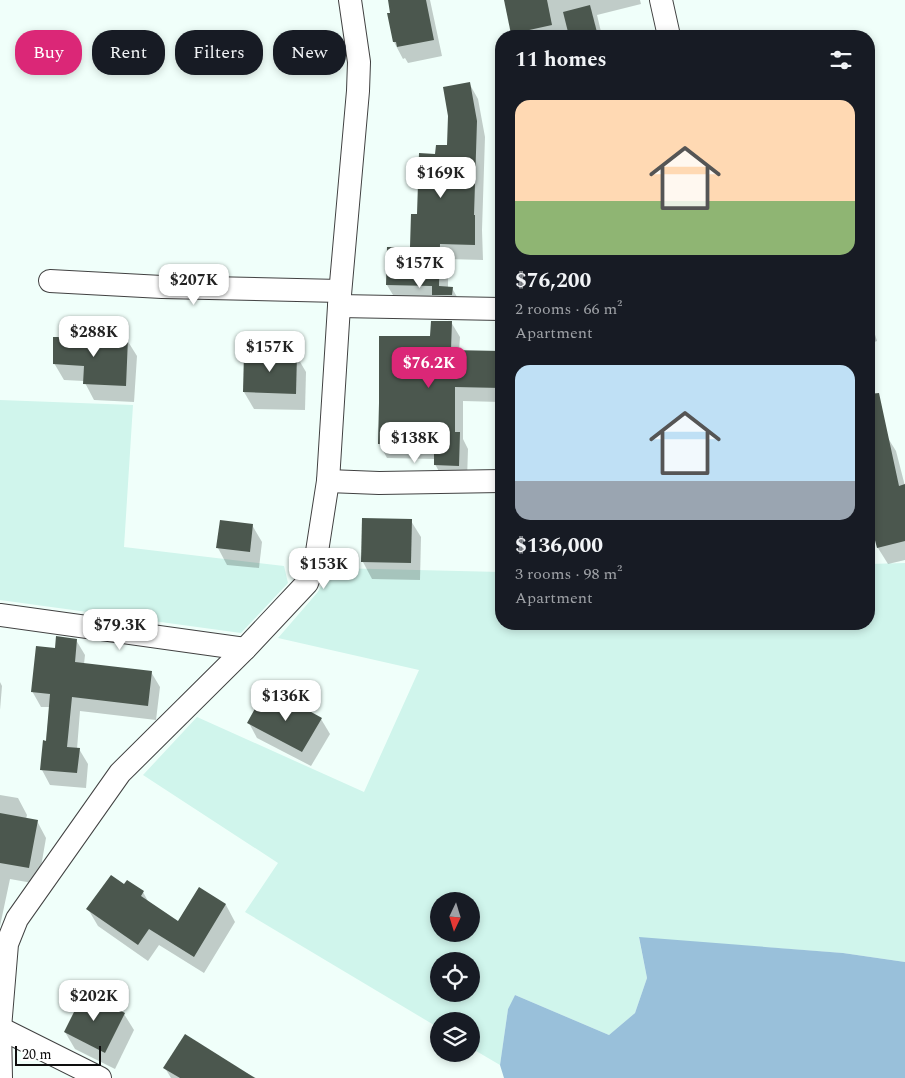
<!DOCTYPE html>
<html lang="en">
<head>
<meta charset="utf-8">
<style>
  :root { --surface:#171b24; --page:#20242c; --text:#f1f3f6; --muted:#9ea1a6; --accent:#db2777 }
  body { margin:0; font-family:Spectral,serif; background:var(--page); color:var(--text); height:100vh; display:flex; flex-direction:column; font-size:19px; white-space:nowrap }
  * { box-sizing:border-box; margin:0 }
  p { font-size:16px; color:var(--muted) }
  .icon { flex:none; width:28px; height:28px; fill:none; stroke:currentColor; stroke-width:2; stroke-linecap:round; stroke-linejoin:round }
  .map { position:relative; flex:1; overflow:hidden }
  .details { position:absolute; left:495px; top:30px; width:380px; height:600px; display:flex; flex-direction:column; background:var(--surface); border-radius:20px; box-shadow:0 2px 8px #0003 }
  .details>* { flex:none }
  .hud { position:absolute; left:15px; top:30px; width:405px; height:45px; display:flex; gap:10px }
  .needle { width:32px; rotate:184deg }
  .buttons { position:absolute; left:430px; top:892px; display:grid; gap:10px }
  .buttons a { display:grid; place-items:center; width:50px; height:50px; border-radius:50%; background:var(--surface); box-shadow:0 2px 8px #0003; font-size:25px }
  .scale { position:absolute; left:15px; bottom:12px; width:86px; box-sizing:border-box; padding-left:5px; border:2px solid #0e0e0e; border-top:0; font-size:14px; line-height:18px; white-space:nowrap; color:#0e0e0e; -webkit-text-stroke:4px #fff; paint-order:stroke }
  .price { position:absolute; translate:-50% -42px; padding:0 11px; border-radius:10px; background:#fff; color:#222; font-size:16px; line-height:32px; filter:drop-shadow(0 1px 2px #0008) }
  .price::after { content:''; position:absolute; left:50%; top:30px; width:15px; height:11px; margin-left:-8px; background:inherit; clip-path:polygon(0 0,100% 0,50% 100%) }
  .price.on { background:var(--accent); color:#fff }
  ul { padding:0; list-style:none }
  li { display:grid; align-content:center; gap:10px; height:265px; padding:0 20px }
  li span { display:grid; place-items:center; height:155px; border-radius:15px; color:#555 }
  li>.icon { margin-inline-start:auto }
  span .icon { width:90px; height:90px; fill:#fffc; stroke-width:1 }
  li b { font-size:21px }
  h2 { display:flex; justify-content:space-between; align-items:center; height:60px; padding:0 20px; font-size:21px }
  .tag { padding:0 18px; border-radius:20px; background:var(--surface); box-shadow:0 2px 8px #0003; font-size:18px; line-height:45px }
  .tag.on { background:var(--accent); color:#fff }
  .map>svg:first-child { display:block }
  .farmland { fill:#d0f5ec; fill-rule:evenodd }
  .forest { fill:#99c0da }
  .shadow { fill:#0003 }
  .building { fill:#4b574e }
  .lines { fill:none; stroke-linecap:round; stroke-linejoin:round }
  .minor-casing { stroke:#414141; stroke-width:24 }
  .minor { stroke:#fff; stroke-width:22 }
</style>
</head>
<body>
<div class="map">
<svg width="905" height="1078" viewBox="0 0 905 1078">
  <rect width="100%" height="100%" fill="#f0fffa"/>
  <g class="farmland">
    <path d="M 0,400 L 133,405 L 124,547 L 284,566 L 288,583 L 241,633 L 0,600 Z"/>
    <path d="M 905,563 L 905,962 L 843,953 L 639,938 L 647,978 L 635,1013 L 609,1035 L 515,995 L 508,1009 L 500,1065 L 471,1048 L 471,1021 L 439,1021 L 439,1028 L 245,912 L 278,863 L 143,775 L 197,717 L 364,792 L 419,670 L 278,638 L 317,593 L 333,568 L 501,572 L 501,624 L 869,624 L 869,564 ZM 439,901 L 471,901 L 471,934 L 439,934 ZM 439,961 L 471,961 L 471,994 L 439,994 Z"/>
  </g>
  <path class="forest" d="M 639,937 L 843,953 L 905,962 L 905,1078 L 504,1078 L 500,1065 L 508,1009 L 515,995 L 609,1035 L 635,1013 L 647,978 Z"/>
  <g class="shadow">
    <path d="M 389,0 L 430,0 L 442,56 L 408,63 L 405,58 L 403,59 L 394,42 Z"/>
    <path d="M 505,0 L 640,0 L 641,4 L 597,15 L 602,36 L 514,36 Z"/>
    <path d="M 469,83 L 478,99 L 485,137 L 482,230 L 483,260 L 448,259 L 448,288 L 452,288 L 461,304 L 396,300 L 387,285 L 411,249 L 419,216 L 437,155 L 448,147 Z"/>
    <path d="M 869,315 L 877,341 L 869,344 Z"/>
    <path d="M 451,322 L 460,337 L 459,351 L 501,352 L 501,402 L 463,401 L 463,439 L 468,449 L 467,480 L 443,479 L 435,464 L 435,459 L 387,458 L 379,443 L 431,337 Z"/>
    <path d="M 127,340 L 137,356 L 134,402 L 94,400 L 84,381 L 64,380 L 54,363 Z"/>
    <path d="M 245,354 L 296,355 L 306,372 L 305,410 L 254,409 L 244,392 Z"/>
    <path d="M 869,376 L 886,435 L 896,451 L 905,486 L 905,560 L 888,564 L 878,548 L 869,512 Z"/>
    <path d="M 411,521 L 421,537 L 420,580 L 372,579 L 363,562 Z"/>
    <path d="M 252,525 L 262,542 L 259,568 L 227,565 L 218,548 Z"/>
    <path d="M 76,640 L 85,655 L 84,664 L 151,672 L 160,687 L 156,720 L 80,711 L 77,749 L 79,749 L 88,764 L 86,788 L 50,785 L 42,770 L 50,707 L 41,707 L 32,691 L 56,650 Z"/>
    <path d="M 0,682 L 2,686 L 0,710 Z"/>
    <path d="M 267,709 L 321,719 L 330,734 L 311,766 L 257,738 L 249,723 Z"/>
    <path d="M 0,795 L 18,798 L 27,815 L 26,819 L 37,821 L 46,838 L 38,884 L 10,879 L 0,926 Z"/>
    <path d="M 124,885 L 143,892 L 149,903 L 179,923 L 200,889 L 226,905 L 235,922 L 204,973 L 159,945 L 148,961 L 98,926 L 88,909 Z"/>
    <path d="M 124,1014 L 134,1030 L 115,1069 L 75,1049 L 65,1032 Z"/>
    <path d="M 231,1065 L 256,1078 L 171,1078 L 165,1068 Z"/>
  </g>
  <g class="building">
    <path d="M 388,0 L 426,0 L 434,40 L 397,47 L 396,42 L 393,42 L 387,13 L 390,13 Z"/>
    <path d="M 504,0 L 547,0 L 552,25 L 511,34 Z"/>
    <path d="M 590,5 L 598,36 L 569,36 L 563,12 Z"/>
    <path d="M 470,82 L 477,121 L 474,215 L 475,215 L 475,245 L 440,244 L 439,286 L 453,287 L 452,295 L 432,295 L 432,286 L 386,285 L 387,247 L 410,247 L 411,214 L 417,214 L 419,153 L 435,154 L 436,145 L 447,145 L 448,116 L 443,87 Z"/>
    <path d="M 431,321 L 452,321 L 451,350 L 501,351 L 501,388 L 455,387 L 455,432 L 460,432 L 459,466 L 434,465 L 434,445 L 378,444 L 379,403 L 379,336 L 430,336 Z"/>
    <path d="M 69,335 L 128,338 L 126,386 L 83,384 L 84,366 L 53,364 L 53,337 L 69,337 Z"/>
    <path d="M 244,353 L 297,354 L 296,394 L 243,392 Z"/>
    <path d="M 879,393 L 899,486 L 905,484 L 905,541 L 877,548 L 869,517 L 869,394 Z"/>
    <path d="M 362,518 L 412,519 L 411,563 L 361,562 Z"/>
    <path d="M 220,520 L 253,524 L 250,552 L 216,548 Z"/>
    <path d="M 56,636 L 77,639 L 75,662 L 152,671 L 148,706 L 72,697 L 67,747 L 80,748 L 77,773 L 40,770 L 43,740 L 46,741 L 50,694 L 31,692 L 36,646 L 55,648 Z"/>
    <path d="M 275,692 L 322,718 L 302,752 L 247,723 L 258,703 L 267,708 Z"/>
    <path d="M 0,813 L 38,820 L 29,868 L 0,863 Z"/>
    <path d="M 111,875 L 124,884 L 127,880 L 144,891 L 141,896 L 178,921 L 199,887 L 226,904 L 194,957 L 149,929 L 138,945 L 86,909 Z"/>
    <path d="M 84,992 L 125,1013 L 105,1053 L 64,1032 Z"/>
    <path d="M 185,1034 L 255,1078 L 180,1078 L 163,1068 Z"/>
  </g>
  <g class="lines">
    <defs>
      <g id="minor">
        <path d="M 661,0 L 669,36"/>
        <path d="M 50,281 L 162,287 L 340,291"/>
        <path d="M 339,306 L 501,309"/>
        <path d="M 328,481 L 379,483 L 501,481"/>
        <path d="M 0,615 L 245,649"/>
        <path d="M 0,1028 L 100,1078"/>
        <path d="M 1,1078 L 0,1028 L 7,944 L 17,919 L 120,773 L 245,649 L 307,583 L 316,558 L 328,481 L 339,306 L 358,91 L 359,62 L 350,0"/>
      </g>
    </defs>
    <use href="#minor" class="minor-casing"/>
    <use href="#minor" class="minor"/>
  </g>
</svg>
<div class="buttons">
<a><svg class="needle" viewBox="-14 -14 28 28"><path d="M0-13l5 13h-10z" fill="#e53935"/><path d="M0 13l5-13h-10z" fill="#9ea1a6"/></svg></a>
<a><svg class="icon" aria-label="locate" viewBox="0 0 24 24"><circle cx="12" cy="12" r="6"/><path d="M12 2v4M12 18v4M2 12h4M18 12h4"/></svg></a>
<a><svg class="icon" aria-label="layers" viewBox="0 0 24 24"><path d="M12 4l9 5-9 5-9-5zM3 14l9 5 9-5"/></svg></a>
</div>
<div class="scale">20 m</div>
<b class="price" style="left:441px;top:199px">$169K</b>
<b class="price" style="left:420px;top:289px">$157K</b>
<b class="price" style="left:194px;top:306px">$207K</b>
<b class="price" style="left:94px;top:358px">$288K</b>
<b class="price" style="left:270px;top:373px">$157K</b>
<b class="price on" style="left:429px;top:389px">$76.2K</b>
<b class="price" style="left:415px;top:464px">$138K</b>
<b class="price" style="left:324px;top:590px">$153K</b>
<b class="price" style="left:120px;top:651px">$79.3K</b>
<b class="price" style="left:286px;top:722px">$136K</b>
<b class="price" style="left:94px;top:1022px">$202K</b>
<div class="hud">
<a class="tag on">Buy</a>
<a class="tag">Rent</a>
<a class="tag">Filters</a>
<a class="tag">New</a>
</div>
<section class="details">
<h2>11 homes<svg class="icon" aria-label="filters" viewBox="0 0 24 24"><path d="M4 7h16M4 17h16"/><circle cx="9" cy="7" r="2"/><circle cx="15" cy="17" r="2"/></svg></h2>
<ul>
<li><span style="background:linear-gradient(#ffd9b3 65%,#8fb573 0)"><svg class="icon" aria-label="home" viewBox="0 0 24 24"><path d="M3 11l9-7 9 7M6 9v11h12V9"/></svg></span><div><b>$76,200</b><p>2 rooms · 66 m²</p><p>Apartment</p></div></li>
<li><span style="background:linear-gradient(#bfe0f5 75%,#9aa5b1 0)"><svg class="icon" aria-label="home" viewBox="0 0 24 24"><path d="M3 11l9-7 9 7M6 9v11h12V9"/></svg></span><div><b>$136,000</b><p>3 rooms · 98 m²</p><p>Apartment</p></div></li>
</ul>
</section>
</div>
</body>
</html>
